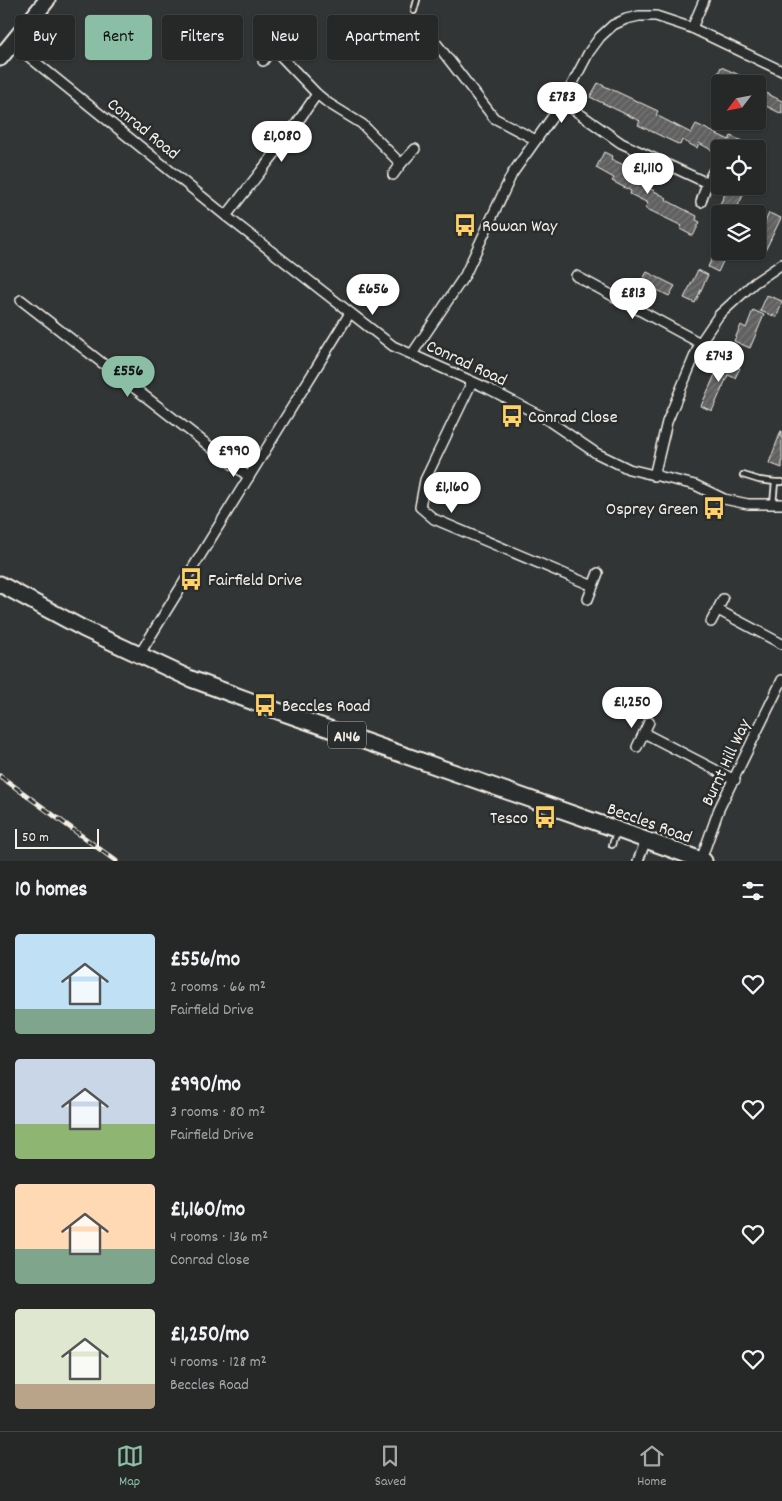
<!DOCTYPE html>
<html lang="en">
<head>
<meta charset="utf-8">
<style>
  :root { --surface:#262828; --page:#2e3030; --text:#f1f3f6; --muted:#a4a6a8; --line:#424445; --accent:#8abfa5 }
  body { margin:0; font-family:Dekko,sans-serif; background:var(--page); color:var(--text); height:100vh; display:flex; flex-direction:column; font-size:19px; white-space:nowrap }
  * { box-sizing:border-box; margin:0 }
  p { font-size:16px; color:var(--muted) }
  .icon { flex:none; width:28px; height:28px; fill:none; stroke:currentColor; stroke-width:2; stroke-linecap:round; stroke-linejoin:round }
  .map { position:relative; height:861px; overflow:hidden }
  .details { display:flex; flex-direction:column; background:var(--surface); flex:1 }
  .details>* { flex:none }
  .top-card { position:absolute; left:15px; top:15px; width:500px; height:45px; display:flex; gap:10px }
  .needle { width:32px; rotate:238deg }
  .fabs { position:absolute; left:711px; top:75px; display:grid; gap:10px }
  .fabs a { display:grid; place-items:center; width:55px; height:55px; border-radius:5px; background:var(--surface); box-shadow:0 1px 4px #0004,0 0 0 1px var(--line); font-size:25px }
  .scale { position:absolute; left:15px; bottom:12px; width:84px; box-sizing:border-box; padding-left:5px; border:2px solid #f4f1e8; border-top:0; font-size:14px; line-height:18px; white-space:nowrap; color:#f4f1e8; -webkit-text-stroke:4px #2a2d2e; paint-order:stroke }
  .price { position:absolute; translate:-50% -42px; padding:0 11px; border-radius:18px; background:#fff; color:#222; font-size:16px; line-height:32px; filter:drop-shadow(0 1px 2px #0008) }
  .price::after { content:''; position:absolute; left:50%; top:30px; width:15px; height:11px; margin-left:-8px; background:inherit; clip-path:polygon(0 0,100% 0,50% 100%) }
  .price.active { background:var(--accent); color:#111 }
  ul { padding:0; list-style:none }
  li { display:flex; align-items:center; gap:15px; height:125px; padding:0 15px }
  li span { display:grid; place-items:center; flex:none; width:140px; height:100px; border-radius:5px; color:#555 }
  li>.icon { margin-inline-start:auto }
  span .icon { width:60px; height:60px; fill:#fffc; stroke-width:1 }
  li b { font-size:21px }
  h2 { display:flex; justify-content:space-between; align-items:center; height:60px; padding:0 15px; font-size:21px }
  .pill { padding:0 18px; border-radius:5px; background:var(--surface); box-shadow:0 1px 4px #0004,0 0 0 1px var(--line); font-size:18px; line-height:45px }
  .pill.active { background:var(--accent); color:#111 }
  .tab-bar { display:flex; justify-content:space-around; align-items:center; height:70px; border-top:1px solid var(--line); background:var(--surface); font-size:14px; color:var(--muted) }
  .tab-bar a { display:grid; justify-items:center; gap:2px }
  .tab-bar .active { color:var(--accent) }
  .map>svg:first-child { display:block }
  .building { fill:url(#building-hatch); stroke:#f4f1e8 }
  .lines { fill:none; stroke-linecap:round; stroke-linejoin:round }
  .service-casing { stroke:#f4f1e8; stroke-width:8 }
  .minor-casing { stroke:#f4f1e8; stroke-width:12 }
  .trunk-casing { stroke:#f4f1e8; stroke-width:19 }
  .service { stroke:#2a2d2e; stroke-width:4.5 }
  .minor { stroke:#2a2d2e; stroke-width:9 }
  .trunk { stroke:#2a2d2e; stroke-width:15 }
  .rail-casing { stroke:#f4f1e8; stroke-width:5 }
  .rail { stroke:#2a2d2e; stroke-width:3; stroke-dasharray:9; stroke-linecap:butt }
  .labels { text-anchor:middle; stroke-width:5; stroke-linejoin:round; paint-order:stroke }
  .shield { fill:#2a2d2e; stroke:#b7b6b0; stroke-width:1 }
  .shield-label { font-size:16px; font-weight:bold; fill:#f4f1e8 }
  .street-label { font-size:18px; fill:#f4f1e8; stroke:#2a2d2e }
  .poi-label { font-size:18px; fill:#f4f1e8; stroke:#2a2d2e; text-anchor:start }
</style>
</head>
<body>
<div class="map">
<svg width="782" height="861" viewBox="0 0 782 861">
  <defs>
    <pattern id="building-hatch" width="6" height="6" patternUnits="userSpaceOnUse" patternTransform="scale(1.25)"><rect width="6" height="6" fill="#5f605f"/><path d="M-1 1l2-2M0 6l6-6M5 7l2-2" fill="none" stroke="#777776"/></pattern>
  </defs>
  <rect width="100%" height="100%" fill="#323535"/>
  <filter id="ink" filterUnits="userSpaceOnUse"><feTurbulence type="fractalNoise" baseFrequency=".02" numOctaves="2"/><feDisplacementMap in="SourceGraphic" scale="10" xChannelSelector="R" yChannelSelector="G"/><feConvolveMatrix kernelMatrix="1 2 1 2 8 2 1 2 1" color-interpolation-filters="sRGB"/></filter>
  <g filter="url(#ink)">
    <g class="building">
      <path d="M 721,67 L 735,73 L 756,84 L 729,84 L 716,78 Z"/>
      <path d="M 598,83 L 658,111 L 656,115 L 691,133 L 696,124 L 729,140 L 731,136 L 742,141 L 739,146 L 746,149 L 717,149 L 715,152 L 699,143 L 697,148 L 682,140 L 680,145 L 638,125 L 640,121 L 590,97 Z"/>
      <path d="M 758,89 L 782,101 L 782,114 L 758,102 Z"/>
      <path d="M 604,152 L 612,156 L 611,159 L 630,168 L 628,171 L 632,174 L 631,176 L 650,186 L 649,188 L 667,198 L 666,200 L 697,216 L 696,220 L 700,222 L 693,236 L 680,229 L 682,226 L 645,208 L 648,203 L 630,194 L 631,191 L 612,181 L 614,178 L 596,168 Z"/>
      <path d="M 729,186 L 740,186 L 746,189 L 734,214 L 729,214 L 718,208 Z"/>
      <path d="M 769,213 L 781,218 L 765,251 L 758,247 L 758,238 Z"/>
      <path d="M 715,251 L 728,251 L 718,272 L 708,267 Z"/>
      <path d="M 698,270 L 708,275 L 695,303 L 684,298 Z"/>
      <path d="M 647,272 L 675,286 L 669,296 L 641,282 Z"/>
      <path d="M 767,295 L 782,301 L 777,317 L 760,311 Z"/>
      <path d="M 753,310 L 764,315 L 750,348 L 734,341 L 741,325 L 746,328 Z"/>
      <path d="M 722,359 L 740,368 L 735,378 L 728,375 L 712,411 L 701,406 Z"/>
      <path d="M 781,431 L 782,431 L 782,468 L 769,463 Z"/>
    </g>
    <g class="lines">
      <defs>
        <g id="service">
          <path d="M 414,11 L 417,0"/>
          <path d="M 743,475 L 759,480 L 775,482"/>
          <path d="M 773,504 L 775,482 L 782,482"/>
          <path d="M 612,845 L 616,833"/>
        </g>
        <g id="minor">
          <path d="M 692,28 L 704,0"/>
          <path d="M 12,43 L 226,216 L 393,346 L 489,389 L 543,417 L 596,453 L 629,469 L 695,485 L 724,499 L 748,504 L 782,504"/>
          <path d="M 436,43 L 494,118 L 536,140"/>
          <path d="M 273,48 L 283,35"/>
          <path d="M 263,61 L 273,48 L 317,94 L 328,103 L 362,124 L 401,164 L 393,175"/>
          <path d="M 563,102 L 621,143 L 707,183 L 716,166"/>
          <path d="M 401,164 L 415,149"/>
          <path d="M 701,202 L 707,183"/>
          <path d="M 226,216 L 283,143 L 317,94"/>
          <path d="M 576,276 L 700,343"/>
          <path d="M 21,300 L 249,477"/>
          <path d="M 412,354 L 465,275 L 512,174 L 563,102 L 589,52 L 600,37 L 613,25 L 626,19 L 639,16 L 656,16 L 692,28 L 782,71"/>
          <path d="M 472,382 L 425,480 L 420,507 L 434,519 L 593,586 L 598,573"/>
          <path d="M 654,476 L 667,422 L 700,343 L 719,315 L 754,283 L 782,264"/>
          <path d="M 588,599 L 593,586"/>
          <path d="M 718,610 L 782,644"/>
          <path d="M 711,622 L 723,599"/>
          <path d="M 139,655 L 350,313"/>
          <path d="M 644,733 L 735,780"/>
          <path d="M 637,747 L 649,722"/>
          <path d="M 701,860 L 719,809 L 782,680"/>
          <path d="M 638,861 L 646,840"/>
        </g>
        <g id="trunk">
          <path d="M 0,58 L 47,0"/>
          <path d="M 0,584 L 84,629 L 191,679 L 278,711 L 607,826 L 704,861"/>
        </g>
      </defs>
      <use href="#service" class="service-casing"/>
      <use href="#minor" class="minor-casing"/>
      <use href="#trunk" class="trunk-casing"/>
      <use href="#service" class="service"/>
      <use href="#minor" class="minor"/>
      <use href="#trunk" class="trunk"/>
      <defs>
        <path id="rail" d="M 0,776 L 116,861"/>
      </defs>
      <use href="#rail" class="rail-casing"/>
      <use href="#rail" class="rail"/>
    </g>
  </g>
  <defs>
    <symbol id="bus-bare" viewBox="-9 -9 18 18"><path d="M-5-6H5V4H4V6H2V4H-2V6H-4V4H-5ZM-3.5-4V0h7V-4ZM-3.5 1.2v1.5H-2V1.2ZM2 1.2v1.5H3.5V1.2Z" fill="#ffd166" stroke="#2a2d2e" stroke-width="2.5" paint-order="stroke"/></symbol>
  </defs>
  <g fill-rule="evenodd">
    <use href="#bus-bare" x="449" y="209" width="32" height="32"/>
    <use href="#bus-bare" x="496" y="400" width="32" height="32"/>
    <use href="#bus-bare" x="698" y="492" width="32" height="32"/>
    <use href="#bus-bare" x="175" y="563" width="32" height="32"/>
    <use href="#bus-bare" x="249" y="689" width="32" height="32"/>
    <use href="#bus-bare" x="529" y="801" width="32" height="32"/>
  </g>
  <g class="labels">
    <rect class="shield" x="328" y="721.5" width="38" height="27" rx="4"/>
    <g class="shield-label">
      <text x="347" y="741">A146</text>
    </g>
    <g class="street-label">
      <text transform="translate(144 128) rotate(39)" y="6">Conrad Road</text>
      <text transform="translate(467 362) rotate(25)" y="6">Conrad Road</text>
      <text transform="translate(725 762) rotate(-65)" y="6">Burnt Hill Way</text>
      <text transform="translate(650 822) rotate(20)" y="6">Beccles Road</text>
    </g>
    <g class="poi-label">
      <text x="482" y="231">Rowan Way</text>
      <text x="528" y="422">Conrad Close</text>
      <text x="698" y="514" text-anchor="end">Osprey Green</text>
      <text x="208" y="585">Fairfield Drive</text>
      <text x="282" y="711">Beccles Road</text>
      <text x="528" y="823" text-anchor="end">Tesco</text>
    </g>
  </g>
</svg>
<div class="fabs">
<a><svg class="needle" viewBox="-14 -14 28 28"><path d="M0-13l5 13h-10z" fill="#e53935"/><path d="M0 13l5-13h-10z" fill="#a4a6a8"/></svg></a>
<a><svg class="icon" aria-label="locate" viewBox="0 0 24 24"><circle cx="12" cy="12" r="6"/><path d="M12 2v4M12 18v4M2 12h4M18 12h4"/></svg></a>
<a><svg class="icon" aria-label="layers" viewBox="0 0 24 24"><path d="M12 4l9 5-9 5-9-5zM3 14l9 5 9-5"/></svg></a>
</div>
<div class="scale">50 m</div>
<b class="price" style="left:562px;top:124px">£783</b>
<b class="price" style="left:282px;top:163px">£1,080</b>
<b class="price" style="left:648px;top:195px">£1,110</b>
<b class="price" style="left:373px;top:316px">£656</b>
<b class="price" style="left:633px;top:320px">£813</b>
<b class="price" style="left:719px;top:383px">£743</b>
<b class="price active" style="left:128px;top:398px">£556</b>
<b class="price" style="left:234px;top:478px">£990</b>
<b class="price" style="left:452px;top:514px">£1,160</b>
<b class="price" style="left:632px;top:729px">£1,250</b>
<div class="top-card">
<a class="pill">Buy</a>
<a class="pill active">Rent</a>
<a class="pill">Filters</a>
<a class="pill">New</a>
<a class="pill">Apartment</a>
</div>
</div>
<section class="details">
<h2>10 homes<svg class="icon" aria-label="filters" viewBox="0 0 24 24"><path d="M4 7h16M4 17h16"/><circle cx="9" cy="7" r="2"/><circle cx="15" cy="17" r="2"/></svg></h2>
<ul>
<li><span style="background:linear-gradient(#bfe0f5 75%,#7fa58c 0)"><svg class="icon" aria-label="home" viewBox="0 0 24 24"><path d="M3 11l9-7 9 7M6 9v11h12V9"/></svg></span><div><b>£556/mo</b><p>2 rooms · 66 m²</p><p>Fairfield Drive</p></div><svg class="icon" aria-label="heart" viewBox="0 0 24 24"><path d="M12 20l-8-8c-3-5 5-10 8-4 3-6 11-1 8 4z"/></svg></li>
<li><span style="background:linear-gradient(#c9d6e8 65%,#8fb573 0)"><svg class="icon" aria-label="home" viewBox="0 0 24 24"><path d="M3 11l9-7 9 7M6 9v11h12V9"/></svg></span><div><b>£990/mo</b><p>3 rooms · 80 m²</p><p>Fairfield Drive</p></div><svg class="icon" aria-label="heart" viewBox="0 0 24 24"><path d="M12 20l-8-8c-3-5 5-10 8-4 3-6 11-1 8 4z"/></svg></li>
<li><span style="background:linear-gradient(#ffd9b3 65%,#7fa58c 0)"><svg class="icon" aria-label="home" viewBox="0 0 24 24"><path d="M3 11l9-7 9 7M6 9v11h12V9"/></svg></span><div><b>£1,160/mo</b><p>4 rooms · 136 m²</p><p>Conrad Close</p></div><svg class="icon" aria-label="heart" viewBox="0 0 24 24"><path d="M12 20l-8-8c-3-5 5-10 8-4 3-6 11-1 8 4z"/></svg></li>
<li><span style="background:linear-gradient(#dfe7d0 75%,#b9a48a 0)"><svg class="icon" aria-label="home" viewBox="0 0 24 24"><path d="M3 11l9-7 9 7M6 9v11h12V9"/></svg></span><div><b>£1,250/mo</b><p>4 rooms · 128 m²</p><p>Beccles Road</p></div><svg class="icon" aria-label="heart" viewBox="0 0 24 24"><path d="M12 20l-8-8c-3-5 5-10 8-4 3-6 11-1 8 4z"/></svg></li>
</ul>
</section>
<nav class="tab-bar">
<a class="active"><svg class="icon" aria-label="map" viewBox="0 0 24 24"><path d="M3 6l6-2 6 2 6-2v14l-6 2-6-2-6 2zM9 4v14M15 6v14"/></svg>Map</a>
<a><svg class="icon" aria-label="saved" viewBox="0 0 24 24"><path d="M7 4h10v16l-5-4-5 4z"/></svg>Saved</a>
<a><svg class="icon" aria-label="home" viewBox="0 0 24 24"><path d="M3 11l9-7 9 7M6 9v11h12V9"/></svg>Home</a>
</nav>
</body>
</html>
